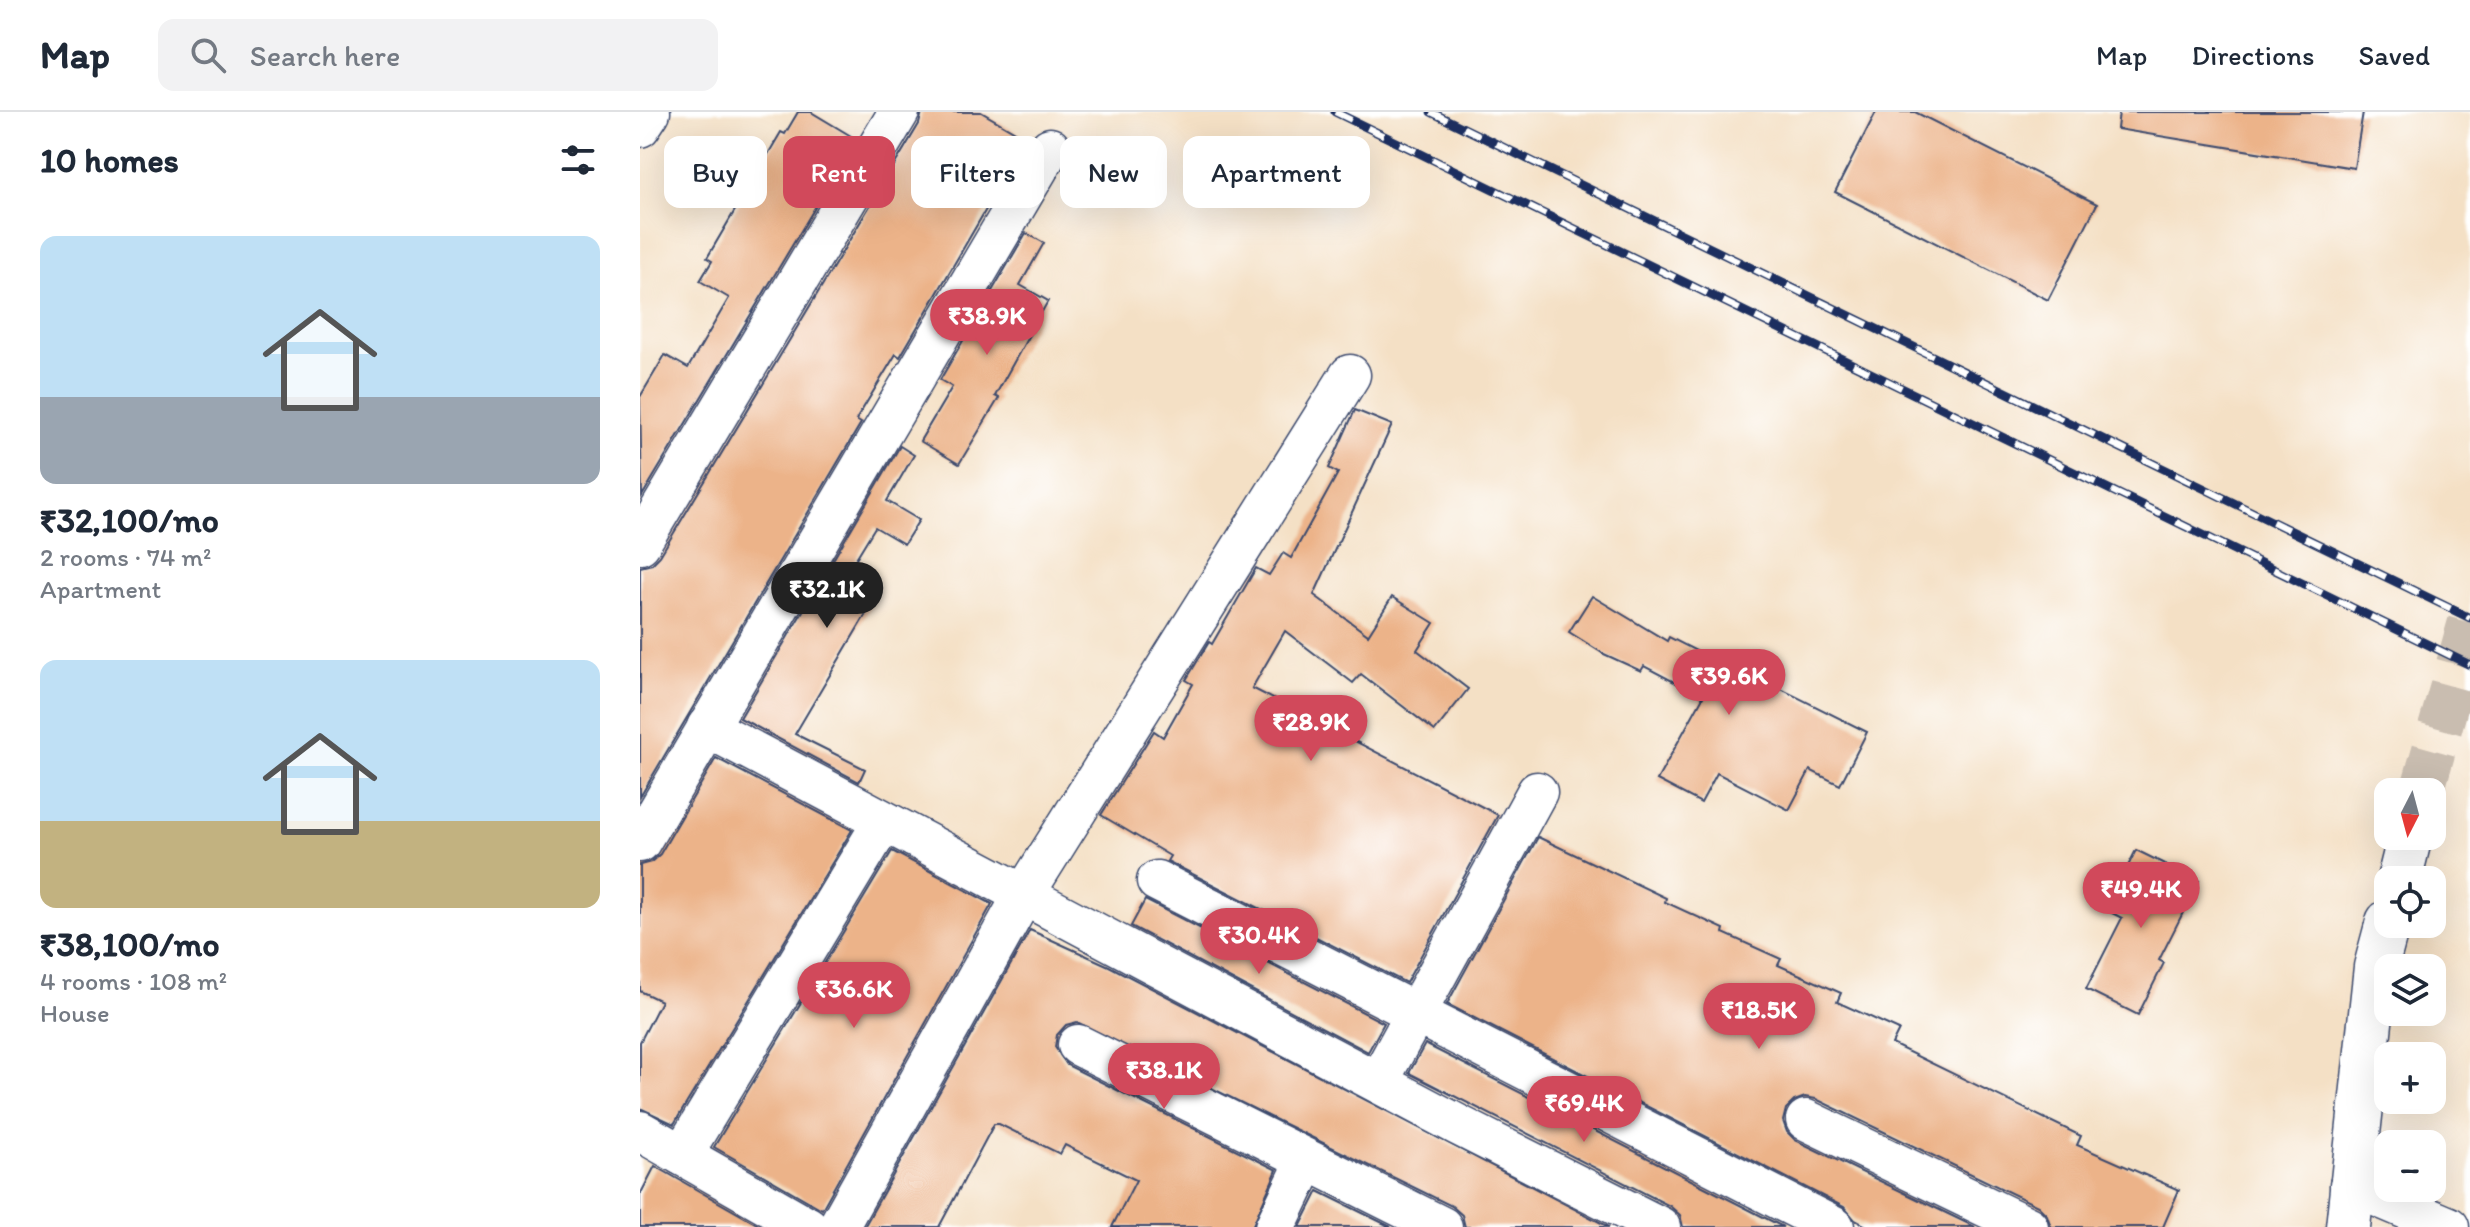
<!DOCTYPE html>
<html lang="en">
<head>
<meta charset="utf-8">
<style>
  :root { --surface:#fff; --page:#f2f2f3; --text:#1f2937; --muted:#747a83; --line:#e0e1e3; --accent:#d1495b }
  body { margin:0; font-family:Itim,sans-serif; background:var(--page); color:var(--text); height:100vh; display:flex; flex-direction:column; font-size:30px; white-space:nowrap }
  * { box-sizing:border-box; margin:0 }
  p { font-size:26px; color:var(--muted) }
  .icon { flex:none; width:44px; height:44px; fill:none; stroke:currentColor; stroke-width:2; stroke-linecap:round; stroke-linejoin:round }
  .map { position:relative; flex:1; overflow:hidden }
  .details { display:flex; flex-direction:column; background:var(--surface); width:640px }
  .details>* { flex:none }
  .hud { position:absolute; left:24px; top:24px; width:760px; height:72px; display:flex; gap:16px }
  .needle { width:52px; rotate:186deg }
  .controls { position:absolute; left:1734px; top:666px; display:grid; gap:16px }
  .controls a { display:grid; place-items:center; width:72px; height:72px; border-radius:16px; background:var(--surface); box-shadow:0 8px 32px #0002; font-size:40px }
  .price { position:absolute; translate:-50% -68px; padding:0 18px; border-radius:28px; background:var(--accent); color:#fff; font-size:26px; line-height:52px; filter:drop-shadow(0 2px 4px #0008) }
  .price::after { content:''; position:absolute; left:50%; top:48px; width:24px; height:18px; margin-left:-12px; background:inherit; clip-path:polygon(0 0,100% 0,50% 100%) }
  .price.current { background:#222; color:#fff }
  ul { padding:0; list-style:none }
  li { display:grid; align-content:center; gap:16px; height:424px; padding:0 40px }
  li span { display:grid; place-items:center; height:248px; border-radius:16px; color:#555 }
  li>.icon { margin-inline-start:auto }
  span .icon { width:144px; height:144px; fill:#fffc; stroke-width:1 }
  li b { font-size:34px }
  h2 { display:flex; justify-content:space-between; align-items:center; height:96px; padding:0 40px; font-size:34px }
  .pill { padding:0 28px; border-radius:16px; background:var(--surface); box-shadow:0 8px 32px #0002; font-size:28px; line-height:72px }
  .pill.current { background:var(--accent); color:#fff }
  header { display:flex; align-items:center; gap:48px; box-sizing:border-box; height:112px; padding:0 40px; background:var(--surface); border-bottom:2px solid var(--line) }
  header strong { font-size:38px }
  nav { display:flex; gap:44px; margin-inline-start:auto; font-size:28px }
  .search { width:560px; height:72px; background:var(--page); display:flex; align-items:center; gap:20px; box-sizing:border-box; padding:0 28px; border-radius:16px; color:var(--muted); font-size:30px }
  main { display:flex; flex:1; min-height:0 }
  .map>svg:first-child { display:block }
  .building { fill:#ecb389 }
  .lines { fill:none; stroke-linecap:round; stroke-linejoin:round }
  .trunk-tunnel { stroke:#c9bdb0; stroke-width:44; stroke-dasharray:44 22; stroke-linecap:butt }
  .minor-casing { stroke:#3c4a6d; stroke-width:43 }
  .trunk-casing { stroke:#3c4a6d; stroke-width:47 }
  .minor { stroke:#fff; stroke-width:40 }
  .trunk { stroke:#fff; stroke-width:44 }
  .rail-casing { stroke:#1b2f5e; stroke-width:9 }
  .rail { stroke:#fff; stroke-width:6; stroke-dasharray:18; stroke-linecap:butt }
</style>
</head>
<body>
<header>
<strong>Map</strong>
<div class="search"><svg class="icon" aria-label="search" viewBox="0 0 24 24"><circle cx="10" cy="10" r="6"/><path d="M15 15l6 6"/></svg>Search here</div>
<nav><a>Map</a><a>Directions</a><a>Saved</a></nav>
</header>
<main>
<section class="details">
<h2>10 homes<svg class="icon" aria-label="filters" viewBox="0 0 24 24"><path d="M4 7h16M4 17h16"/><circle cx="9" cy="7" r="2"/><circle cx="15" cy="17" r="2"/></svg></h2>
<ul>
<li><span style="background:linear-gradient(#bfe0f5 65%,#9aa5b1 0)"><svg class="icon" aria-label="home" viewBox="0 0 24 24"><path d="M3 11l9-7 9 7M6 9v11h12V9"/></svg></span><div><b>₹32,100/mo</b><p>2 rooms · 74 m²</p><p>Apartment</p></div></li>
<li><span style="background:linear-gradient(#bfe0f5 65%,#c2b280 0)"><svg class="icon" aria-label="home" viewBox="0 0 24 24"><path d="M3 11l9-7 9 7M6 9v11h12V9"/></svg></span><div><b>₹38,100/mo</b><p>4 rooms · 108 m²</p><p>House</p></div></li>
</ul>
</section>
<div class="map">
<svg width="1830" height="1115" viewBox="0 0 1830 1115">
  <rect width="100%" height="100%" fill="#fff"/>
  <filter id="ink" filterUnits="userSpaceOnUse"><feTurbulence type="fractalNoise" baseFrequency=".0125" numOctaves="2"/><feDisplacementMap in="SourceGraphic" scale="16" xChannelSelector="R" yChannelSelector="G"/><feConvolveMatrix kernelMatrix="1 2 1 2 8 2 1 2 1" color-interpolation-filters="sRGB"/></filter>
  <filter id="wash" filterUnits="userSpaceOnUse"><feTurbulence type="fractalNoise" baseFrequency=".006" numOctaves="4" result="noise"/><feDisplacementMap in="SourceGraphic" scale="32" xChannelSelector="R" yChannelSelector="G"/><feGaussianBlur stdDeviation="1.8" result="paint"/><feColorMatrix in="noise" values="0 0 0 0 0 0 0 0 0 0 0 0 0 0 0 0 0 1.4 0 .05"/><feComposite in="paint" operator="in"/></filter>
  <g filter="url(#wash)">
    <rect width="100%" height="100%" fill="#f4e0c5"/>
    <g id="blocks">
      <g class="building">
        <path d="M 158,0 L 171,0 L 216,27 L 2,384 L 0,285 L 25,243 L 48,256 L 89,186 L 60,169 L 72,149 L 67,146 L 141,20 L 145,22 Z"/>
        <path d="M 282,0 L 341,0 L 387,27 L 260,245 L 256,242 L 216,308 L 221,311 L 0,685 L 0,455 L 12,452 L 20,444 L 279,12 Z"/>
        <path d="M 1236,0 L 1275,0 L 1457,92 L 1408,188 L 1195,80 Z"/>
        <path d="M 1479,0 L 1723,0 L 1714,56 L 1477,17 Z"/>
        <path d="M 386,121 L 404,131 L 380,173 L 408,189 L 355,284 L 359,286 L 319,352 L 280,329 L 312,275 L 300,268 Z"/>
        <path d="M 715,298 L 752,313 L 674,483 L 728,523 L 752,485 L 794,511 L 777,538 L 828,577 L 795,619 L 721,562 L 713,571 L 645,519 L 612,576 L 858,703 L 766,871 L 527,749 L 530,744 L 461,703 L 514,619 L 523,625 L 553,572 L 546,568 L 569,530 L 572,532 L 616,456 L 629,463 L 643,441 L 651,446 L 698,361 L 689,356 Z"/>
        <path d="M 260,334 L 274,343 L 247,389 L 279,408 L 264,432 L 235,415 L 201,471 L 233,490 L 155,622 L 225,657 L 219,670 L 100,606 Z"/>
        <path d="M 952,484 L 1027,529 L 1029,525 L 1103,563 L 1105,559 L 1227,620 L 1200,673 L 1170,658 L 1149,698 L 1077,661 L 1061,691 L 1017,668 L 1063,585 L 1004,554 L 1001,559 L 964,542 L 929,520 Z"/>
        <path d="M 76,646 L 212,718 L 34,1012 L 0,996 L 0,930 L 21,889 L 0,879 L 0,753 L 11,750 L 20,742 Z"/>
        <path d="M 898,725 L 1026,786 L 1025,790 L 1084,817 L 1083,821 L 1141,847 L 1138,853 L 1201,881 L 1197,890 L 1259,918 L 1252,932 L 1441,1024 L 1437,1033 L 1539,1078 L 1523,1115 L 1411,1115 L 1407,1103 L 1398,1094 L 1176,987 L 1165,985 L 1154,989 L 1146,997 L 1143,1009 L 1147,1020 L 1155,1028 L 1335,1115 L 1228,1115 L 1215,1108 L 1204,1095 L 807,892 Z"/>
        <path d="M 1496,738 L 1559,769 L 1519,848 L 1524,851 L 1498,903 L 1446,877 L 1482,806 L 1466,798 Z"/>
        <path d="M 252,739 L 352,792 L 182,1097 L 74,1035 Z"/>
        <path d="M 505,788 L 744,911 L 728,940 L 491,814 Z"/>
        <path d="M 390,818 L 469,854 L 969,1115 L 825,1115 L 822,1103 L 812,1094 L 437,910 L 426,913 L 417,923 L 415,935 L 427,953 L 637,1058 L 612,1115 L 472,1115 L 496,1068 L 425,1033 L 420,1042 L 359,1012 L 354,1012 L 299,1115 L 224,1115 Z"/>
        <path d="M 785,932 L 1143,1115 L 1043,1115 L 1040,1103 L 1030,1094 L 769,961 Z"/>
        <path d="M 15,1054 L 122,1115 L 0,1115 L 0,1083 Z"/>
        <path d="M 678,1079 L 751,1115 L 660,1115 Z"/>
      </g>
    </g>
  </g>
  <g filter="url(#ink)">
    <use href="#blocks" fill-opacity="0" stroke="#3c4a6d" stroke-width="2"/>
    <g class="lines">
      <path class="trunk-tunnel" d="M 1782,680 L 1830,510"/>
      <defs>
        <g id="minor">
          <path d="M 0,15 L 10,0"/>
          <path d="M 0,432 L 259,0"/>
          <path d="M 67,615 L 818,1013 L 1020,1115"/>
          <path d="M 0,730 L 410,36"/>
          <path d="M 517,769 L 1194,1115"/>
          <path d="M 438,933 L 802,1115"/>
          <path d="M 738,970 L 897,680"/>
          <path d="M 1166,1008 L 1388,1115"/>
          <path d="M 0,1019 L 168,1115"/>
          <path d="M 42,1043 L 243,710"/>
          <path d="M 1710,1073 L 1809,1115"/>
          <path d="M 198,1115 L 383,784 L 710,263"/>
          <path d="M 635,1115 L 666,1050"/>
        </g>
        <g id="trunk">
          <path d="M 1759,768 L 1770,724"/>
          <path d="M 1708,1115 L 1736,855 L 1748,810"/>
        </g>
      </defs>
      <use href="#minor" class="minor-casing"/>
      <use href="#trunk" class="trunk-casing"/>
      <use href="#minor" class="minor"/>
      <use href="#trunk" class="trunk"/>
      <defs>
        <g id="rail">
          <path d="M 695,0 L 1830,553"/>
          <path d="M 791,0 L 1830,506"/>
        </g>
      </defs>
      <use href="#rail" class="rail-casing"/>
      <use href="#rail" class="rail"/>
    </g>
  </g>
</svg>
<div class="controls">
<a><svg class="needle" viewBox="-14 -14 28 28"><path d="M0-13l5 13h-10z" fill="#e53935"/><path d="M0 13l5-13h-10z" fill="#747a83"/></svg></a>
<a><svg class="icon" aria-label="locate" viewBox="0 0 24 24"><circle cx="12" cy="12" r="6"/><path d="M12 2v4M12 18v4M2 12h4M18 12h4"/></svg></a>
<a><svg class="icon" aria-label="layers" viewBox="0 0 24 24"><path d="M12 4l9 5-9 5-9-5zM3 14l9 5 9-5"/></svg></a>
<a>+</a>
<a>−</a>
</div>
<b class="price" style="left:347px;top:245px">₹38.9K</b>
<b class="price current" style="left:187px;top:518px">₹32.1K</b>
<b class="price" style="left:1089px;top:605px">₹39.6K</b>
<b class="price" style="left:671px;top:651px">₹28.9K</b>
<b class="price" style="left:1501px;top:818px">₹49.4K</b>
<b class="price" style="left:619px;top:864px">₹30.4K</b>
<b class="price" style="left:214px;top:918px">₹36.6K</b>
<b class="price" style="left:1119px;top:939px">₹18.5K</b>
<b class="price" style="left:524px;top:999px">₹38.1K</b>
<b class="price" style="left:944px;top:1032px">₹69.4K</b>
<div class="hud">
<a class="pill">Buy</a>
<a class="pill current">Rent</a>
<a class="pill">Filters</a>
<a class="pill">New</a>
<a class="pill">Apartment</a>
</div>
</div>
</main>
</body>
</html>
